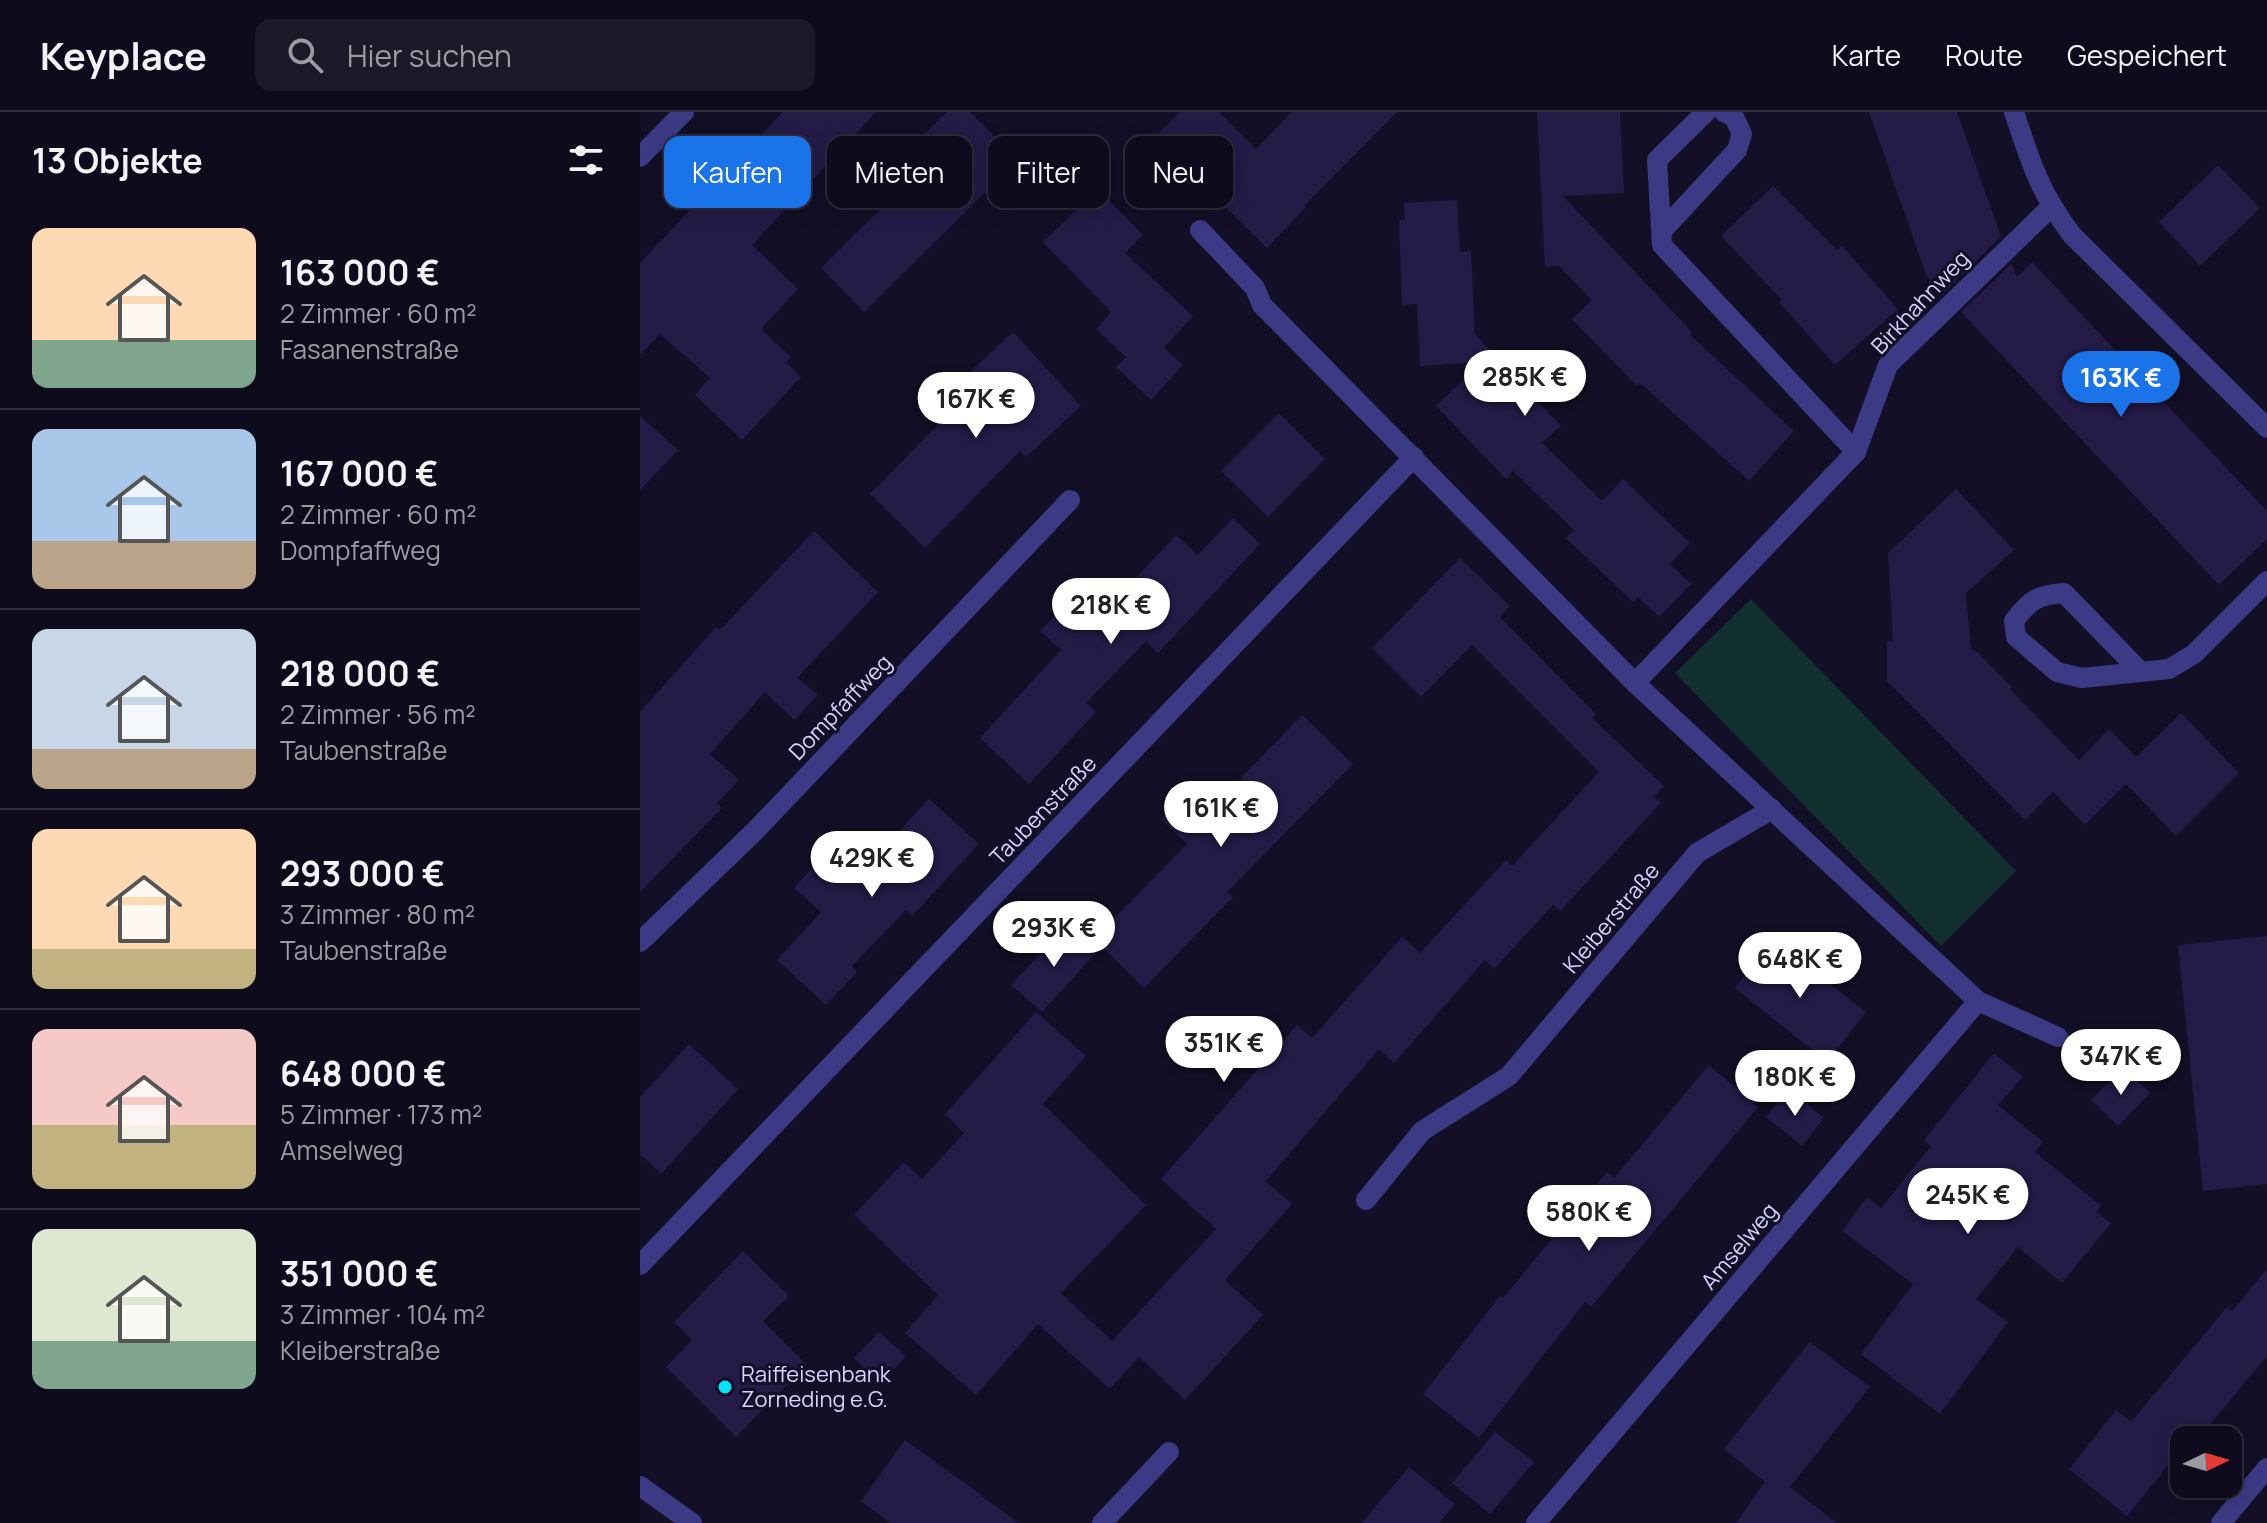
<!DOCTYPE html>
<html lang="de">
<head>
<meta charset="utf-8">
<style>
  :root { --surface:#0e0b1c; --page:#1c1929; --text:#f1f3f6; --muted:#9b9ba3; --line:#2e2b3b; --accent:#1a73e8 }
  body { margin:0; font-family:Manrope,sans-serif; background:var(--page); color:var(--text); height:100vh; display:flex; flex-direction:column; font-size:30px; white-space:nowrap }
  * { box-sizing:border-box; margin:0 }
  p { font-size:26px; color:var(--muted) }
  .icon { flex:none; width:44px; height:44px; fill:none; stroke:currentColor; stroke-width:2; stroke-linecap:round; stroke-linejoin:round }
  .map { position:relative; flex:1; overflow:hidden }
  .panel { display:flex; flex-direction:column; background:var(--surface); width:640px }
  .panel>* { flex:none }
  .guide { position:absolute; left:24px; top:24px; width:760px; height:72px; display:flex; gap:16px }
  .needle { width:52px; rotate:85deg }
  .buttons { position:absolute; left:1530px; top:1314px; display:grid; gap:16px }
  .buttons a { display:grid; place-items:center; width:72px; height:72px; border-radius:16px; background:var(--surface); box-shadow:0 4px 20px #0003,0 0 0 2px var(--line); font-size:40px }
  .price { position:absolute; translate:-50% -68px; padding:0 18px; border-radius:28px; background:#fff; color:#222; font-size:26px; line-height:52px; filter:drop-shadow(0 2px 4px #0008) }
  .price::after { content:''; position:absolute; left:50%; top:48px; width:24px; height:18px; margin-left:-12px; background:inherit; clip-path:polygon(0 0,100% 0,50% 100%) }
  .price.current { background:var(--accent); color:#fff }
  ul { padding:0; list-style:none }
  li { display:flex; align-items:center; gap:24px; height:200px; padding:0 32px }
  li+li { border-top:2px solid var(--line) }
  li span { display:grid; place-items:center; flex:none; width:224px; height:160px; border-radius:16px; color:#555 }
  li>.icon { margin-inline-start:auto }
  span .icon { width:96px; height:96px; fill:#fffc; stroke-width:1 }
  li b { font-size:34px }
  h2 { display:flex; justify-content:space-between; align-items:center; height:96px; padding:0 32px; font-size:34px }
  .tag { padding:0 28px; border-radius:16px; background:var(--surface); box-shadow:0 4px 20px #0003,0 0 0 2px var(--line); font-size:28px; line-height:72px }
  .tag.current { background:var(--accent); color:#fff }
  header { display:flex; align-items:center; gap:48px; box-sizing:border-box; height:112px; padding:0 40px; background:var(--surface); border-bottom:2px solid var(--line) }
  header strong { font-size:38px }
  nav { display:flex; gap:44px; margin-inline-start:auto; font-size:28px }
  .search { width:560px; height:72px; background:var(--page); display:flex; align-items:center; gap:20px; box-sizing:border-box; padding:0 28px; border-radius:16px; color:var(--muted); font-size:30px }
  main { display:flex; flex:1; min-height:0 }
  .map>svg:first-child { display:block }
  .green { fill:#12302f }
  .building { fill:#241b47 }
  .lines { fill:none; stroke-linecap:round; stroke-linejoin:round }
  .street { stroke:#3d3a85; stroke-width:20 }
  .poi-dot { fill:#00e5ff; stroke:#130f26; stroke-width:3 }
  .labels { text-anchor:middle; stroke-width:6; stroke-linejoin:round; paint-order:stroke }
  .street-label { font-size:22px; fill:#d9d4ff; stroke:#130f26 }
  .poi-label { font-size:22px; fill:#d9d4ff; stroke:#130f26; text-anchor:start }
</style>
</head>
<body>
<header>
<strong>Keyplace</strong>
<div class="search"><svg class="icon" aria-label="search" viewBox="0 0 24 24"><circle cx="10" cy="10" r="6"/><path d="M15 15l6 6"/></svg>Hier suchen</div>
<nav><a>Karte</a><a>Route</a><a>Gespeichert</a></nav>
</header>
<main>
<section class="panel">
<h2>13 Objekte<svg class="icon" aria-label="filters" viewBox="0 0 24 24"><path d="M4 7h16M4 17h16"/><circle cx="9" cy="7" r="2"/><circle cx="15" cy="17" r="2"/></svg></h2>
<ul>
<li><span style="background:linear-gradient(#ffd9b3 70%,#7fa58c 0)"><svg class="icon" aria-label="home" viewBox="0 0 24 24"><path d="M3 11l9-7 9 7M6 9v11h12V9"/></svg></span><div><b>163 000 €</b><p>2 Zimmer · 60 m²</p><p>Fasanenstraße</p></div></li>
<li><span style="background:linear-gradient(#a9c7e8 70%,#b9a48a 0)"><svg class="icon" aria-label="home" viewBox="0 0 24 24"><path d="M3 11l9-7 9 7M6 9v11h12V9"/></svg></span><div><b>167 000 €</b><p>2 Zimmer · 60 m²</p><p>Dompfaffweg</p></div></li>
<li><span style="background:linear-gradient(#c9d6e8 75%,#b9a48a 0)"><svg class="icon" aria-label="home" viewBox="0 0 24 24"><path d="M3 11l9-7 9 7M6 9v11h12V9"/></svg></span><div><b>218 000 €</b><p>2 Zimmer · 56 m²</p><p>Taubenstraße</p></div></li>
<li><span style="background:linear-gradient(#ffd9b3 75%,#c2b280 0)"><svg class="icon" aria-label="home" viewBox="0 0 24 24"><path d="M3 11l9-7 9 7M6 9v11h12V9"/></svg></span><div><b>293 000 €</b><p>3 Zimmer · 80 m²</p><p>Taubenstraße</p></div></li>
<li><span style="background:linear-gradient(#f6c9c9 60%,#c2b280 0)"><svg class="icon" aria-label="home" viewBox="0 0 24 24"><path d="M3 11l9-7 9 7M6 9v11h12V9"/></svg></span><div><b>648 000 €</b><p>5 Zimmer · 173 m²</p><p>Amselweg</p></div></li>
<li><span style="background:linear-gradient(#dfe7d0 70%,#7fa58c 0)"><svg class="icon" aria-label="home" viewBox="0 0 24 24"><path d="M3 11l9-7 9 7M6 9v11h12V9"/></svg></span><div><b>351 000 €</b><p>3 Zimmer · 104 m²</p><p>Kleiberstraße</p></div></li>
</ul>
</section>
<div class="map">
<svg width="1627" height="1411" viewBox="0 0 1627 1411">
  <rect width="100%" height="100%" fill="#130f26"/>
  <path class="green" d="M 1111,487 L 1376,759 L 1301,834 L 1035,561 Z"/>
  <g class="building">
    <path d="M 143,0 L 236,0 L 112,133 L 158,177 L 121,217 L 151,245 L 146,250 L 161,265 L 102,328 L 55,283 L 70,266 L 20,222 L 0,243 L 0,151 Z"/>
    <path d="M 307,0 L 330,0 L 378,48 L 224,200 L 181,156 L 269,69 L 253,53 Z"/>
    <path d="M 540,0 L 579,0 L 616,37 L 652,0 L 757,0 L 663,95 L 666,95 L 627,136 L 538,48 L 533,53 L 510,30 Z"/>
    <path d="M 897,0 L 980,0 L 984,81 L 923,84 L 1052,220 L 1050,223 L 1154,319 L 1109,369 L 1000,271 L 997,274 L 932,207 L 952,188 L 919,154 L 905,155 Z"/>
    <path d="M 1229,0 L 1317,0 L 1361,125 L 1303,181 L 1287,165 Z"/>
    <path d="M 1578,53 L 1620,96 L 1560,154 L 1519,110 Z"/>
    <path d="M 1133,74 L 1197,138 L 1202,134 L 1258,197 L 1195,253 L 1139,190 L 1142,188 L 1081,124 Z"/>
    <path d="M 458,77 L 503,123 L 485,141 L 553,204 L 524,236 L 543,253 L 511,288 L 476,255 L 486,245 L 456,217 L 471,200 L 403,130 Z"/>
    <path d="M 817,88 L 820,140 L 831,139 L 835,222 L 921,314 L 902,331 L 962,389 L 983,367 L 1050,431 L 1030,452 L 1051,472 L 1019,505 L 998,485 L 993,490 L 926,426 L 934,418 L 873,359 L 866,367 L 796,294 L 842,250 L 780,254 L 777,192 L 762,193 L 759,108 L 765,108 L 764,91 Z"/>
    <path d="M 1392,150 L 1627,399 L 1627,427 L 1579,473 L 1321,200 L 1371,152 L 1377,165 Z"/>
    <path d="M 373,220 L 441,294 L 386,345 L 380,339 L 285,436 L 230,382 L 328,282 L 318,271 Z"/>
    <path d="M 639,301 L 685,347 L 628,405 L 581,359 Z"/>
    <path d="M 0,304 L 38,338 L 0,378 Z"/>
    <path d="M 1316,377 L 1374,438 L 1326,481 L 1331,537 L 1337,540 L 1372,575 L 1370,577 L 1439,648 L 1469,617 L 1496,645 L 1541,601 L 1599,661 L 1536,724 L 1486,672 L 1445,713 L 1413,680 L 1385,708 L 1247,569 L 1247,529 L 1253,529 L 1248,441 Z"/>
    <path d="M 593,406 L 620,432 L 518,541 L 506,529 L 446,591 L 456,600 L 389,672 L 340,626 L 421,538 L 400,519 L 429,490 L 453,513 L 536,423 L 558,443 Z"/>
    <path d="M 174,419 L 238,480 L 157,566 L 178,583 L 154,608 L 125,580 L 70,642 L 99,668 L 77,691 L 82,696 L 0,780 L 0,600 L 76,515 L 80,518 Z"/>
    <path d="M 820,446 L 870,494 L 860,505 L 956,602 L 952,606 L 1024,674 L 1014,685 L 1021,691 L 920,799 L 913,793 L 854,857 L 845,848 L 754,951 L 739,937 L 626,1069 L 652,1092 L 585,1168 L 623,1203 L 545,1288 L 499,1245 L 470,1277 L 398,1212 L 336,1283 L 265,1221 L 298,1183 L 214,1103 L 264,1050 L 282,1067 L 324,1021 L 305,1002 L 396,900 L 446,944 L 403,992 L 506,1093 L 421,1181 L 472,1229 L 576,1117 L 521,1067 L 657,913 L 672,926 L 762,825 L 780,841 L 866,748 L 872,754 L 959,660 L 832,533 L 781,585 L 732,536 Z"/>
    <path d="M 662,603 L 713,652 L 587,780 L 593,785 L 504,876 L 454,827 L 547,732 L 521,707 L 549,677 L 570,698 Z"/>
    <path d="M 289,687 L 339,732 L 272,804 L 266,798 L 212,854 L 217,860 L 186,893 L 137,848 L 181,800 L 154,776 L 181,746 L 210,772 Z"/>
    <path d="M 426,814 L 456,841 L 402,900 L 371,873 Z"/>
    <path d="M 1627,824 L 1627,1072 L 1563,1079 L 1538,833 Z"/>
    <path d="M 1133,827 L 1226,900 L 1187,950 L 1095,876 Z"/>
    <path d="M 49,932 L 98,977 L 21,1062 L 0,1042 L 0,985 Z"/>
    <path d="M 1354,941 L 1383,965 L 1358,993 L 1403,1030 L 1395,1040 L 1461,1094 L 1456,1100 L 1471,1111 L 1422,1171 L 1378,1135 L 1336,1187 L 1368,1210 L 1300,1302 L 1221,1242 L 1273,1172 L 1202,1119 L 1227,1085 L 1241,1096 L 1291,1034 L 1284,1028 Z"/>
    <path d="M 1069,953 L 1118,995 L 951,1195 L 945,1190 L 839,1326 L 783,1282 L 860,1184 L 863,1186 L 967,1060 L 974,1066 Z"/>
    <path d="M 1484,955 L 1510,981 L 1478,1014 L 1451,988 Z"/>
    <path d="M 1148,977 L 1184,1006 L 1162,1034 L 1126,1005 Z"/>
    <path d="M 103,1139 L 149,1184 L 123,1209 L 167,1253 L 96,1325 L 26,1255 L 52,1228 L 34,1210 Z"/>
    <path d="M 1627,1157 L 1627,1244 L 1557,1328 L 1544,1328 L 1544,1334 L 1487,1404 L 1429,1357 L 1476,1298 L 1491,1310 L 1587,1195 L 1592,1199 Z"/>
    <path d="M 239,1220 L 266,1244 L 241,1271 L 214,1246 Z"/>
    <path d="M 1170,1230 L 1230,1275 L 1150,1375 L 1197,1411 L 1096,1411 L 1125,1370 L 1084,1337 Z"/>
    <path d="M 855,1320 L 894,1350 L 850,1402 L 812,1371 Z"/>
    <path d="M 265,1328 L 322,1369 L 378,1411 L 250,1411 L 221,1389 Z"/>
    <path d="M 769,1355 L 815,1392 L 799,1411 L 722,1411 Z"/>
  </g>
  <g class="lines">
    <g class="street">
      <path d="M 1066,0 L 1017,48 L 1022,133 L 1216,340 L 1248,253 L 1411,95"/>
      <path d="M 1374,0 C 1391,51 1399,79 1432,123 L 1627,316"/>
      <path d="M 0,45 L 44,0"/>
      <path d="M 560,118 L 615,176 L 622,193 L 995,571 L 1338,889 L 1418,925"/>
      <path d="M 1022,119 L 1097,38 L 1102,22 L 1094,5 L 1084,0"/>
      <path d="M 1501,560 L 1424,481 C 1397,483 1390,488 1374,509 L 1376,525 L 1417,560 L 1442,566 L 1529,557 L 1554,542 L 1627,469"/>
      <path d="M 995,571 L 1216,340"/>
      <path d="M 0,830 L 115,719 L 430,388"/>
      <path d="M 726,1088 L 782,1019 L 869,964 L 1057,741 L 1132,697"/>
      <path d="M 0,1153 L 774,345"/>
      <path d="M 0,1374 L 52,1411"/>
      <path d="M 462,1411 L 529,1340"/>
      <path d="M 896,1411 L 1338,889"/>
      <path d="M 1581,1411 L 1627,1356"/>
    </g>
  </g>
  <circle class="poi-dot" cx="85" cy="1275" r="8"/>
  <g class="labels">
    <g class="street-label">
      <text transform="translate(1280 190) rotate(-47)" y="8">Birkhahnweg</text>
      <text transform="translate(200 595) rotate(-46)" y="8">Dompfaffweg</text>
      <text transform="translate(403 698) rotate(-46)" y="8">Taubenstraße</text>
      <text transform="translate(971 806) rotate(-50)" y="8">Kleiberstraße</text>
      <text transform="translate(1099 1134) rotate(-50)" y="8">Amselweg</text>
    </g>
    <g class="poi-label">
      <text x="101" y="1270">Raiffeisenbank<tspan x="101" dy="25">Zorneding e.G.</tspan></text>
    </g>
  </g>
</svg>
<div class="buttons">
<a><svg class="needle" viewBox="-14 -14 28 28"><path d="M0-13l5 13h-10z" fill="#e53935"/><path d="M0 13l5-13h-10z" fill="#9b9ba3"/></svg></a>
</div>
<b class="price" style="left:885px;top:306px">285K €</b>
<b class="price current" style="left:1481px;top:307px">163K €</b>
<b class="price" style="left:336px;top:328px">167K €</b>
<b class="price" style="left:471px;top:534px">218K €</b>
<b class="price" style="left:581px;top:737px">161K €</b>
<b class="price" style="left:232px;top:787px">429K €</b>
<b class="price" style="left:414px;top:857px">293K €</b>
<b class="price" style="left:1160px;top:888px">648K €</b>
<b class="price" style="left:584px;top:972px">351K €</b>
<b class="price" style="left:1481px;top:985px">347K €</b>
<b class="price" style="left:1155px;top:1006px">180K €</b>
<b class="price" style="left:1328px;top:1124px">245K €</b>
<b class="price" style="left:949px;top:1141px">580K €</b>
<div class="guide">
<a class="tag current">Kaufen</a>
<a class="tag">Mieten</a>
<a class="tag">Filter</a>
<a class="tag">Neu</a>
</div>
</div>
</main>
</body>
</html>
